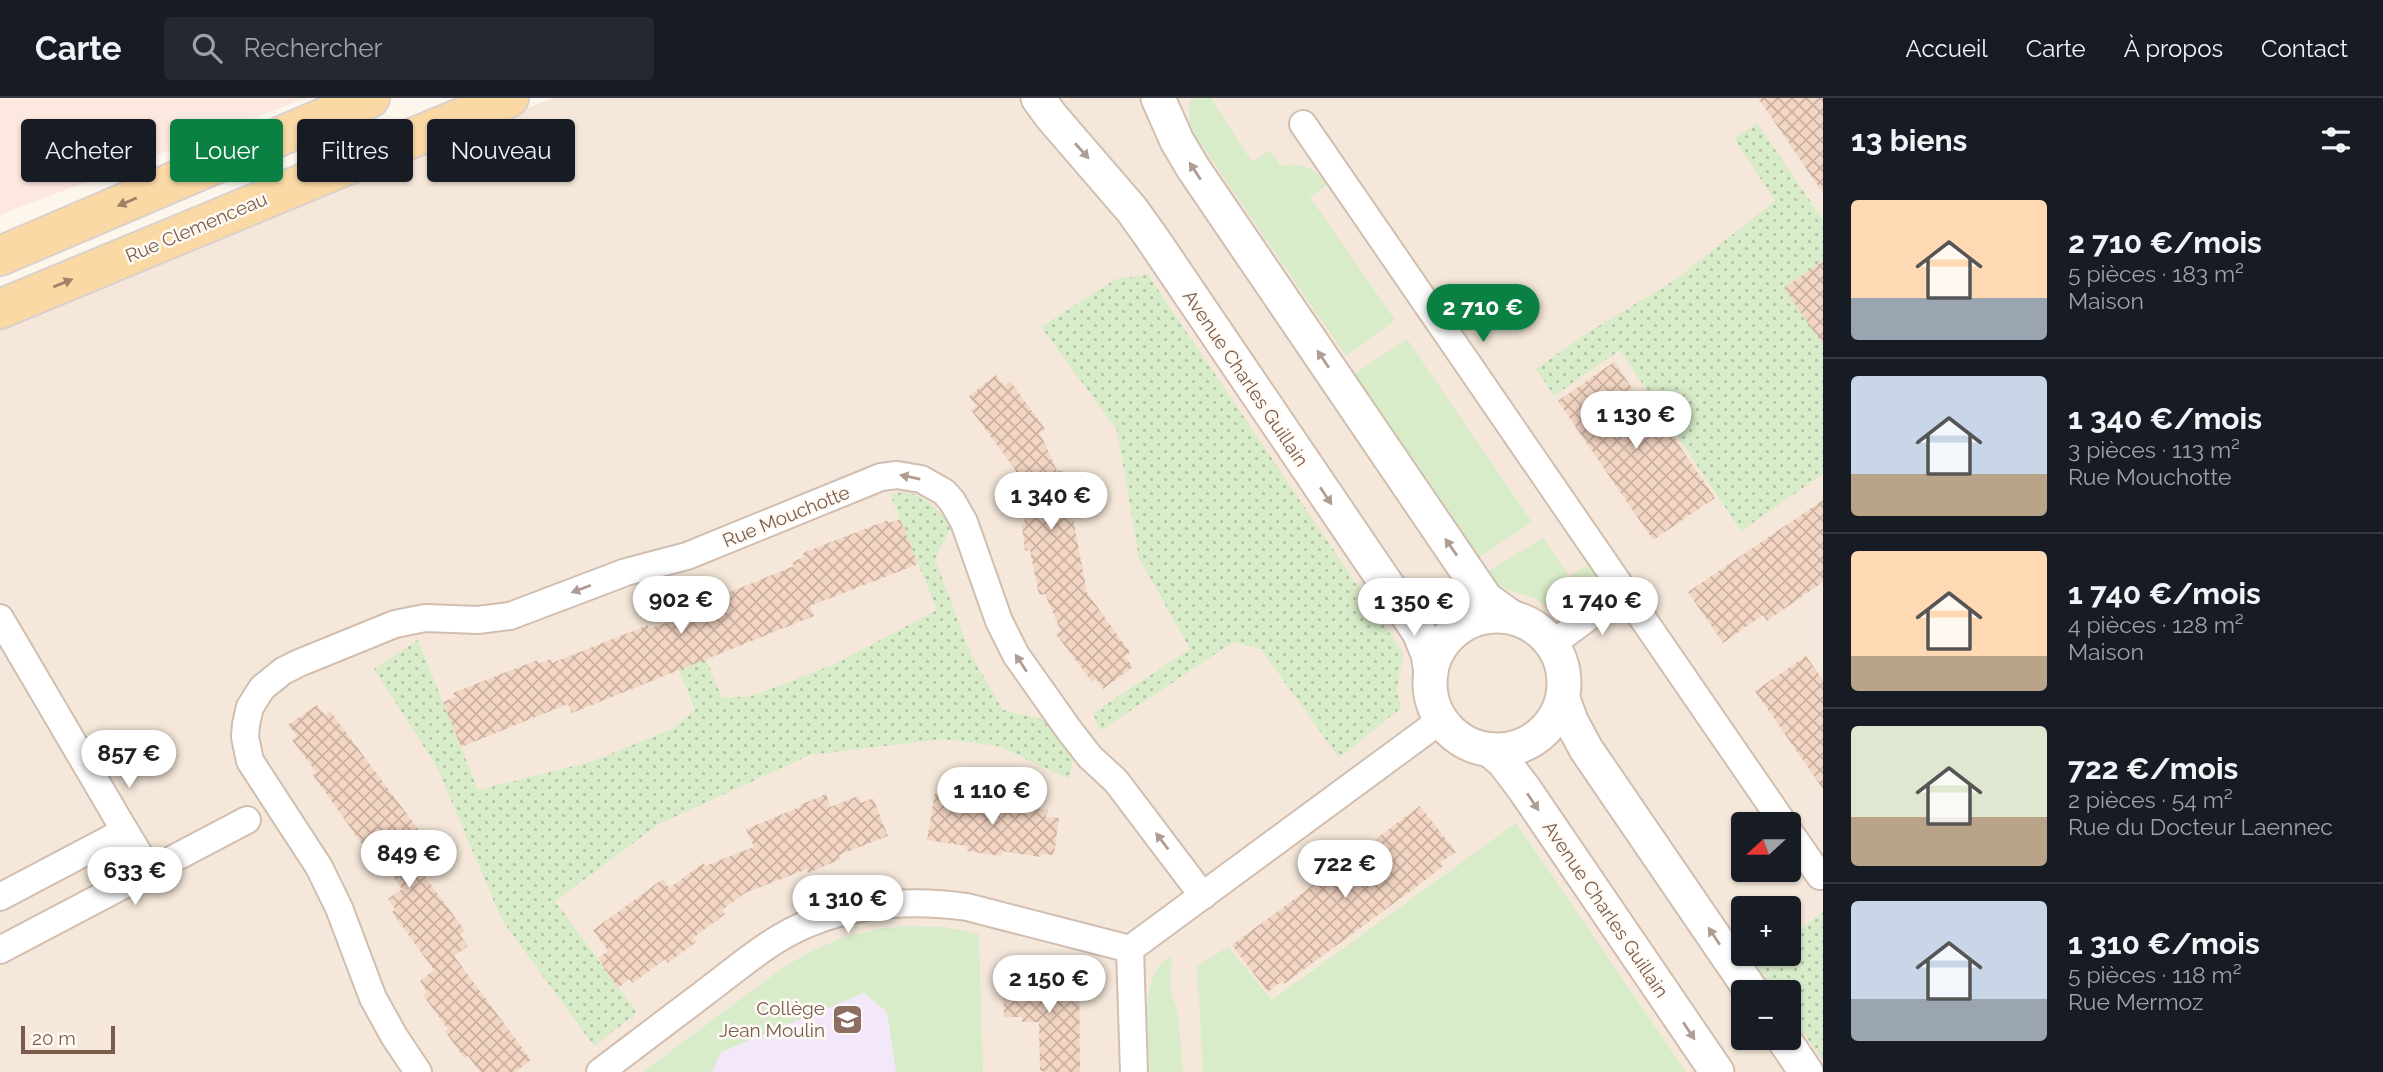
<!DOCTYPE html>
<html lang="fr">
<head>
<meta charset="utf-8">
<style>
  :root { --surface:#171b24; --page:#242831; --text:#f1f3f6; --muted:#9ea1a6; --line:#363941; --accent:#0b8043 }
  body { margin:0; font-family:Raleway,sans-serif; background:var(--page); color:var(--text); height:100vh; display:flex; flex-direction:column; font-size:26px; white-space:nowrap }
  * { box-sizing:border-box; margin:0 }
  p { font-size:23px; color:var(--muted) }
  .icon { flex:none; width:38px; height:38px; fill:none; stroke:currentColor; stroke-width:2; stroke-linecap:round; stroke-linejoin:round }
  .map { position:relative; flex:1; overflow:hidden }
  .drawer { display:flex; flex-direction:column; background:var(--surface); width:560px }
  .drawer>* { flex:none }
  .hud { position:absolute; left:21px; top:21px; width:665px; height:63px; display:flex; gap:14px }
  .needle { width:46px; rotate:249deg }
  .fabs { position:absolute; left:1731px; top:714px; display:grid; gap:14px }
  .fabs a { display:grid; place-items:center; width:70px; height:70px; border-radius:7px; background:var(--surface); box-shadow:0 2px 5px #0004; font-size:35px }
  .scale { position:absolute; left:21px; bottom:18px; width:94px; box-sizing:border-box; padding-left:7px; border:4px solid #7a5c4d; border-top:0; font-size:19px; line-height:24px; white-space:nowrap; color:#7a5c4d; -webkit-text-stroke:5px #fffaf3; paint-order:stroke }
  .price { position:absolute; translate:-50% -60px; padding:0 16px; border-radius:24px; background:#fff; color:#222; font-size:23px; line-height:46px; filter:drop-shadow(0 2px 4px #0008) }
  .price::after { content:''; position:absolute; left:50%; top:42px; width:21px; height:16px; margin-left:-10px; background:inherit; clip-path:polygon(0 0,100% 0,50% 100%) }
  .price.active { background:var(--accent); color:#fff }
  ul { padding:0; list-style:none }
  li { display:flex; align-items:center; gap:21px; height:175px; padding:0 28px }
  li+li { border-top:2px solid var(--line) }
  li span { display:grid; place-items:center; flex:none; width:196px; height:140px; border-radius:7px; color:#555 }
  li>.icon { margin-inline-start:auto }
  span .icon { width:84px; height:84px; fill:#fffc; stroke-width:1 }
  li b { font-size:30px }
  h2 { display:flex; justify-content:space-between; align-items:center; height:84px; padding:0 28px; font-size:30px }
  .tag { padding:0 24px; border-radius:7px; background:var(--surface); box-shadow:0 2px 5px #0004; font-size:24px; line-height:63px }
  .tag.active { background:var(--accent); color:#fff }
  header { display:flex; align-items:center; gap:42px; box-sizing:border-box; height:98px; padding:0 35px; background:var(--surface); border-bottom:2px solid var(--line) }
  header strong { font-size:33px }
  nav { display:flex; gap:38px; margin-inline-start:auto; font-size:24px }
  .search { width:490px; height:63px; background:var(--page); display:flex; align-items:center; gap:18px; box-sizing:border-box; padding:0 24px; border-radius:7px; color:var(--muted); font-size:26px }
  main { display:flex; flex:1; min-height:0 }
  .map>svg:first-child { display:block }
  .residential { fill:#f5e8da; fill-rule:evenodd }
  .commercial { fill:#fde8e0 }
  .education { fill:#f3e8fa }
  .grass { fill:#d8ecc9 }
  .park { fill:url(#park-dots) }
  .building { fill:url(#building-cross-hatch) }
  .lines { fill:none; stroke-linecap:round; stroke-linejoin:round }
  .minor-casing { stroke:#d1beb0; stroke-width:30 }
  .tertiary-casing { stroke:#d1beb0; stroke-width:37 }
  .primary-casing { stroke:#dad1cd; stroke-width:42 }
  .minor { stroke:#fff; stroke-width:26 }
  .tertiary { stroke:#fff; stroke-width:33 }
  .primary { stroke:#fbd9a5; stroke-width:38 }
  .oneway { fill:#af9d94 }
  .oneway2 { fill:#a18267 }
  .labels { text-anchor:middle; stroke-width:5; stroke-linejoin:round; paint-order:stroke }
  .street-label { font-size:19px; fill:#7a5c4d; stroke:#fffaf3 }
  .education-label { font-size:19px; fill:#785e54; stroke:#fffaf3; text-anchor:end }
</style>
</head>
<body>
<header>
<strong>Carte</strong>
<div class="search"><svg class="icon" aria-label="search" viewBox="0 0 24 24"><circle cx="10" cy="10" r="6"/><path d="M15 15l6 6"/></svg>Rechercher</div>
<nav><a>Accueil</a><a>Carte</a><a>À propos</a><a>Contact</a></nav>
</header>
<main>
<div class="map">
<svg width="1823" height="974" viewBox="0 0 1823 974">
  <defs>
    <pattern id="park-dots" width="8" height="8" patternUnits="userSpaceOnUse" patternTransform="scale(1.75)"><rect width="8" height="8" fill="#d8ecc9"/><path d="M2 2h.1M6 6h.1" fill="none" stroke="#b4c2a5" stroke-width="1.8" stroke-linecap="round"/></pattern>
    <pattern id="building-cross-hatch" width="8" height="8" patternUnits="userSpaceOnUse" patternTransform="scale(1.75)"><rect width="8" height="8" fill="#f3d5c3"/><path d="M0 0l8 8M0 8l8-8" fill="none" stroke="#cab0a1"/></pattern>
  </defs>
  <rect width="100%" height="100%" fill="#fdf6ec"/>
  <path class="residential" d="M 552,0 L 1823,0 L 1823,974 L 0,974 L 0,229 ZM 1743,726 L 1788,726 L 1788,772 L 1743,772 ZM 1743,810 L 1788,810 L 1788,856 L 1743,856 ZM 1743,894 L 1788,894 L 1788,940 L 1743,940 Z"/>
  <path class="commercial" d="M 0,0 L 306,0 L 0,117 Z"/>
  <path class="education" d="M 911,828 L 945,829 L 979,836 L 983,974 L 643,974 L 785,868 L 812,853 L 844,839 L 883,830 Z"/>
  <g class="grass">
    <path d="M 1192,0 L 1211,0 L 1252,64 L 1269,52 L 1281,68 C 1301,63 1317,71 1327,87 L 1310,99 L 1395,222 L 1346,258 L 1189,29 L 1189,6 Z"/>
    <path d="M 1407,241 L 1532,424 L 1476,461 L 1353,277 Z"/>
    <path d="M 1543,440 L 1570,479 L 1587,467 C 1600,478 1598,491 1590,504 L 1584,494 L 1556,514 L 1534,500 L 1499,488 L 1486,474 Z"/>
    <path d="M 1516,725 L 1686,974 L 1203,974 L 1197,868 L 1228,849 L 1272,902 Z"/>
    <path d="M 911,828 L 945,829 L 979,836 L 983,974 L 896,974 L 887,914 L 864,895 L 721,954 L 712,974 L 643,974 L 785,868 L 812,853 L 844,839 L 883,830 Z"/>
    <path d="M 1172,859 L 1170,890 L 1178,916 L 1183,974 L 1150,974 C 1149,944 1137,871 1172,859 Z"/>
  </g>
  <g class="park">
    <path d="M 1757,25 L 1823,122 L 1823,163 L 1784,190 L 1823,247 L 1823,376 L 1741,433 L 1620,252 L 1554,298 L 1536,271 L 1587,235 L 1675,182 L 1775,103 L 1734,40 Z"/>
    <path d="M 1148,177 L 1403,555 L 1397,592 L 1401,610 L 1339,660 L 1261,551 L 1233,544 L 1100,633 L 1093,615 L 1190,551 L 1139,460 L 1117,332 L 1041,229 L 1116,181 Z"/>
    <path d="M 904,394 C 926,397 938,411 951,429 L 935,461 L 971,557 L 1003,612 L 1046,622 L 1074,657 L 1069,681 L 998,648 L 942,641 L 810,657 L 659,726 L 555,803 L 637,915 L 594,948 L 502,822 L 437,669 L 374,571 L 418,542 L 478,692 L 590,664 L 672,631 L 695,612 L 661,527 L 688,516 L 722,600 L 752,598 L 835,566 L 937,512 L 890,396 Z"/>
    <path d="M 1823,814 L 1823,963 L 1789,914 L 1788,894 L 1775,894 L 1755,866 L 1768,856 L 1788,856 L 1789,840 Z"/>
  </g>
  <g class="building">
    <path d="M 1758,0 L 1823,0 L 1823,95 L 1791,48 Z"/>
    <path d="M 1823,163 L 1823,247 L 1784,190 Z"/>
    <path d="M 1614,264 L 1652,319 L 1657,315 L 1715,400 L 1653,442 L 1558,303 Z"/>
    <path d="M 996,277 L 1004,288 L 1010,283 L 1045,331 L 1040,335 L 1057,373 L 1064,372 L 1087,495 L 1130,554 L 1125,559 L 1133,569 L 1103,591 L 1096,581 L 1092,584 L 1056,536 L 1061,533 L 1045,496 L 1039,497 L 1030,452 L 1025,453 L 1022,427 L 1025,426 L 1015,371 L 971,312 L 976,308 L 969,298 Z"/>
    <path d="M 1823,402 L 1823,484 L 1767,523 L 1763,517 L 1723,545 L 1688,494 Z"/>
    <path d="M 900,421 L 918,466 L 810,508 L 814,518 L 679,572 L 572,615 L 568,606 L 461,649 L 443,604 L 455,599 L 453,595 L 537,562 L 539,566 L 551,561 L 552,565 L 648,527 L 649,531 L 673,522 L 700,511 L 698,507 L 794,468 L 792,464 L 804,459 L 803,455 L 888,422 L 889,425 Z"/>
    <path d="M 1806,558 L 1823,582 L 1823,691 L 1755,593 Z"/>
    <path d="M 317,607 L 325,617 L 330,613 L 433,751 L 427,755 L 435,766 L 423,776 L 465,833 L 460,837 L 468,848 L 454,858 L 531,962 L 515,974 L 480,974 L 468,958 L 464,960 L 445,933 L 448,931 L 423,897 L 427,894 L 420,883 L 434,872 L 392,814 L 395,811 L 388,801 L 402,791 L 370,747 L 365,750 L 313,677 L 316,674 L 292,642 L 297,638 L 288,627 Z"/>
    <path d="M 935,695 L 1048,712 L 1046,719 L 1059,720 L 1054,757 L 1041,756 L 1041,759 L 1002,753 L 1001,758 L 967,753 L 967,748 L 927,742 Z"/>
    <path d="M 826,696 L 830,709 L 858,698 L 861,705 L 873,700 L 888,738 L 839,757 L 841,761 L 808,775 L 807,771 L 745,795 L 722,812 L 725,816 L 693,840 L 696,844 L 668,865 L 665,861 L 633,885 L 629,881 L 618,890 L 598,860 L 608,853 L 593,832 L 663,781 L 669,790 L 704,765 L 705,768 L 754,749 L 746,731 L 800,709 L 800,707 Z"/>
    <path d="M 1420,708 L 1456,754 L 1441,764 L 1443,768 L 1420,786 L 1284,886 L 1282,883 L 1268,894 L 1232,847 Z"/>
    <path d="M 1079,875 L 1080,974 L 1045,974 L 1040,972 L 1039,924 L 1022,924 L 1022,919 L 1004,919 L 1003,876 Z"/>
  </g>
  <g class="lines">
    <defs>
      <g id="minor">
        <path d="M 1303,26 L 1784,726"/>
        <path d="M 0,520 L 125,733 L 0,799"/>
        <path d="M 1552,546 L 1623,494"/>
        <path d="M 1788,732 L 1820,778"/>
        <path d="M 125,733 L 150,774"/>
        <path d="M 1130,851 L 1441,622"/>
        <path d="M 1130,851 L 1134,974"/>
        <path d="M 0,852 L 247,722"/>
        <path d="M 418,974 L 394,938 L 373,900 L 339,810 L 319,769 L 250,663 L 245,639 L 246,626 L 250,609 L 262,590 L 283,573 L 299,565 L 395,526 L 425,520 L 478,522 L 510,518 L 626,474 L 687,458 L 881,379 L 897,377 L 921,381 L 944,394 L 952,403 L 964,424 L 999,523 L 1016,557 L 1069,632 L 1090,659 L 1116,683 L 1203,798"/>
        <path d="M 600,974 C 636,947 671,920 707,893 C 727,878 746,862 767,848 C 825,808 898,799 967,809 L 1130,851"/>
      </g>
      <g id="tertiary">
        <path d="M 1038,0 L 1051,18 L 1132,112 L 1152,140 L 1419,534 L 1428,556 L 1431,574"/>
        <path d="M 1158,0 L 1177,43 L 1193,70 L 1486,501 L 1511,519"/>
        <circle cx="1497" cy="585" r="67"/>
        <path d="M 1563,601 L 1571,623 L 1586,651 L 1752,894"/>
        <path d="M 1490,652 L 1504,664 L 1525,692 L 1717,974"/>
        <path d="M 1783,940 L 1806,974"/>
      </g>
      <g id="primary">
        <path d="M 0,158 L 370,0"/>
        <path d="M 0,211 L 509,0"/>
      </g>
    </defs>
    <use href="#minor" class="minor-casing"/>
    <use href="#tertiary" class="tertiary-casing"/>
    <use href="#primary" class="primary-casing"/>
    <use href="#minor" class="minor"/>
    <use href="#tertiary" class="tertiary"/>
    <use href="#primary" class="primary"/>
  </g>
  <defs><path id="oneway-solid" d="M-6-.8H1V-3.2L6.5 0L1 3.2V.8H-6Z" transform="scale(1.75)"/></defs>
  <g class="oneway">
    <use href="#oneway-solid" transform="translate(1082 53) rotate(48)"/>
    <use href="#oneway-solid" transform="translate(1195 73) rotate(-123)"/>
    <use href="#oneway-solid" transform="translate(1323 261) rotate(-124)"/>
    <use href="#oneway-solid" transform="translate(910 379) rotate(-169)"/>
    <use href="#oneway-solid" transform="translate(1326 398) rotate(56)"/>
    <use href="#oneway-solid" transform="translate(1451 449) rotate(-125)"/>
    <use href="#oneway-solid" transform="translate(581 491) rotate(159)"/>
    <use href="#oneway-solid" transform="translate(1021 565) rotate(-123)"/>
    <use href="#oneway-solid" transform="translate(1533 704) rotate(56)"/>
    <use href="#oneway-solid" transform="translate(1162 743) rotate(-127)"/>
    <use href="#oneway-solid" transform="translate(1714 838) rotate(-124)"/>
    <use href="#oneway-solid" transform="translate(1689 933) rotate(56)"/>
  </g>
  <g class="oneway2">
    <use href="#oneway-solid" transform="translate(127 104) rotate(157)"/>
    <use href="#oneway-solid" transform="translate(63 185) rotate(-22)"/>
  </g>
  <defs>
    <symbol id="school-square" viewBox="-11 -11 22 22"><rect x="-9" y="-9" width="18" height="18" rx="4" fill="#8d6e63" stroke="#fffaf3"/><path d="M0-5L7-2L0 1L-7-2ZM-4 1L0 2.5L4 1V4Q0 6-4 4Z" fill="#fff"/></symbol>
  </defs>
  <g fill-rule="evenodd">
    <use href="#school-square" x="830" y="904" width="35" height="35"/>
  </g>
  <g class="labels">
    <g class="street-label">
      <text transform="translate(196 129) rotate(-23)" y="7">Rue Clemenceau</text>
      <text transform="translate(1246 280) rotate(56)" y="7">Avenue Charles Guillain</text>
      <text transform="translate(786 418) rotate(-22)" y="7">Rue Mouchotte</text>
      <text transform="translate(1606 811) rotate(56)" y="7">Avenue Charles Guillain</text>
    </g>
    <g class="education-label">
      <text x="825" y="917">Collège<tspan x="825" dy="22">Jean Moulin</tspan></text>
    </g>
  </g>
</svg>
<div class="fabs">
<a><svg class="needle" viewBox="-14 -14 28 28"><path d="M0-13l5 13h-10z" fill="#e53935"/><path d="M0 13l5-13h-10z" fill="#9ea1a6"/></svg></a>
<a>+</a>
<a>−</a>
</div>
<div class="scale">20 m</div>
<b class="price active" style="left:1483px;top:246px">2 710 €</b>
<b class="price" style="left:1636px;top:353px">1 130 €</b>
<b class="price" style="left:1051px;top:434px">1 340 €</b>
<b class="price" style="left:681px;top:538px">902 €</b>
<b class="price" style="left:1602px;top:539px">1 740 €</b>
<b class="price" style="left:1414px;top:540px">1 350 €</b>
<b class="price" style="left:129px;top:692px">857 €</b>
<b class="price" style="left:992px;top:729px">1 110 €</b>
<b class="price" style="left:409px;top:792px">849 €</b>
<b class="price" style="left:1345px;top:802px">722 €</b>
<b class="price" style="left:135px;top:809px">633 €</b>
<b class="price" style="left:848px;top:837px">1 310 €</b>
<b class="price" style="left:1049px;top:917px">2 150 €</b>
<div class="hud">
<a class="tag">Acheter</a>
<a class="tag active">Louer</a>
<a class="tag">Filtres</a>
<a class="tag">Nouveau</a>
</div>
</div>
<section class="drawer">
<h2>13 biens<svg class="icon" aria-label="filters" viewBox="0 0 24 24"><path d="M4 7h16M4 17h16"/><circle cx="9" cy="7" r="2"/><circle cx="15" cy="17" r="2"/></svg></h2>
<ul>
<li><span style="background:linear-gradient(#ffd9b3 70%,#9aa5b1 0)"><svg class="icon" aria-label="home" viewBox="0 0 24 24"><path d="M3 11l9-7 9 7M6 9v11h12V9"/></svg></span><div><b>2 710 €/mois</b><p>5 pièces · 183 m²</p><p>Maison</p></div></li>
<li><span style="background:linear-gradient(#c9d6e8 70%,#b9a48a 0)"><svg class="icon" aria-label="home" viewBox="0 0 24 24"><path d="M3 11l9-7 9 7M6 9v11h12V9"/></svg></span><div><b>1 340 €/mois</b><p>3 pièces · 113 m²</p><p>Rue Mouchotte</p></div></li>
<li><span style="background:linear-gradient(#ffd9b3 75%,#b9a48a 0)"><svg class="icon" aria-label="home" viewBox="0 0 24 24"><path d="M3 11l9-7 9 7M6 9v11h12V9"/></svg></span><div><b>1 740 €/mois</b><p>4 pièces · 128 m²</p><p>Maison</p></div></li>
<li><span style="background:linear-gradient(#dfe7d0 65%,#b9a48a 0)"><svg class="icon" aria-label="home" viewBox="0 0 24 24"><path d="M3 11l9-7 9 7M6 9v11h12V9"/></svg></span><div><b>722 €/mois</b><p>2 pièces · 54 m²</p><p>Rue du Docteur Laennec</p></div></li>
<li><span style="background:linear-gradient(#c9d6e8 70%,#9aa5b1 0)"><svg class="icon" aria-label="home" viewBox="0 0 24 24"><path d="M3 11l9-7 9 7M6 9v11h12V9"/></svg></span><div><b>1 310 €/mois</b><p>5 pièces · 118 m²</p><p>Rue Mermoz</p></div></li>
</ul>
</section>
</main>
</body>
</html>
